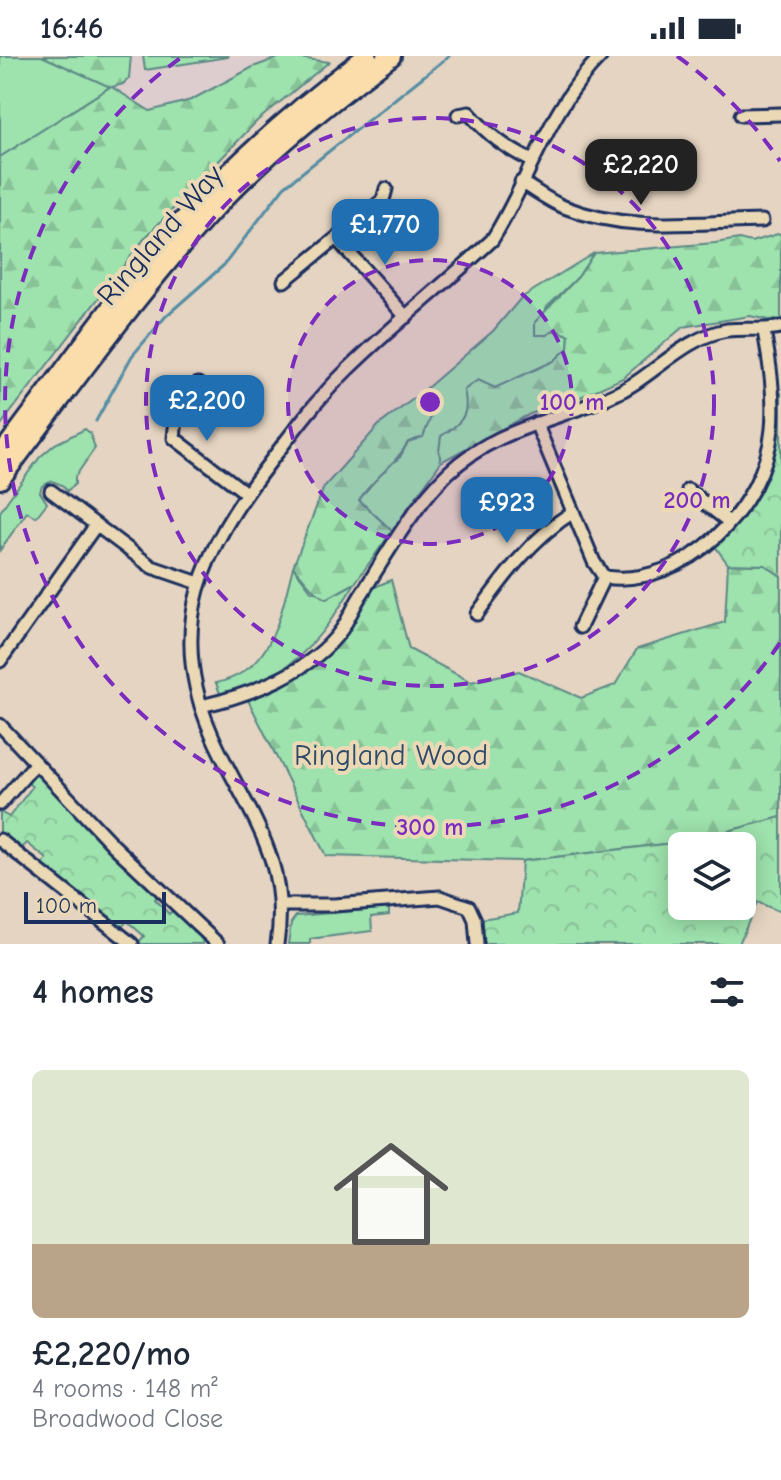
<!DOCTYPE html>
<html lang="en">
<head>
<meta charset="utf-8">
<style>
  :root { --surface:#fff; --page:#f2f2f3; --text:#1f2937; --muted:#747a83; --accent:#1f6fb2 }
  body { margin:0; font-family:"Comic Neue",sans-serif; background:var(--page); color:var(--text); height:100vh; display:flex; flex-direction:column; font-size:30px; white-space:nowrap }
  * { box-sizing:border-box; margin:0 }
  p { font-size:26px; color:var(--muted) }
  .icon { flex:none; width:44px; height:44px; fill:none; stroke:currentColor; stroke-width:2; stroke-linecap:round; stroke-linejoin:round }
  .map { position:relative; height:888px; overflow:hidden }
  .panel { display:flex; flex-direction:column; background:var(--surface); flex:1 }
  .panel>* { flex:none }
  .tools { position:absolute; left:668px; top:776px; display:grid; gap:16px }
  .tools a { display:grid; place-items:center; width:88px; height:88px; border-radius:12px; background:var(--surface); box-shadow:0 4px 20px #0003; font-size:40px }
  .scale { position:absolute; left:24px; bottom:20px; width:142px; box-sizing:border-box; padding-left:8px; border:4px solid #1b2f5e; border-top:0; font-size:22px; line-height:28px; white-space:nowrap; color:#1b2f5e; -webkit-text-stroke:6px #ebd9b6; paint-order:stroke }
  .price { position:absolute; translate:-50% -68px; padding:0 18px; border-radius:16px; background:var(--accent); color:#fff; font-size:26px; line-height:52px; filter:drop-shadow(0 2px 4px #0008) }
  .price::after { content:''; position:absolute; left:50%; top:48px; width:24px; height:18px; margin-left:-12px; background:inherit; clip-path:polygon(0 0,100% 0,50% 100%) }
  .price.active { background:#222; color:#fff }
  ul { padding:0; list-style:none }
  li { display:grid; align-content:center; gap:16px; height:424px; padding:0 32px }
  li span { display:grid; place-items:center; height:248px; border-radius:12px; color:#555 }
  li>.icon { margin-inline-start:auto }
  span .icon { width:144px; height:144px; fill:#fffc; stroke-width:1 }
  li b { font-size:34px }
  h2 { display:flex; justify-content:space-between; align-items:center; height:96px; padding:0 32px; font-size:34px }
  .status { display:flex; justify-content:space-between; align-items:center; height:56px; padding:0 40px; background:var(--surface); direction:ltr }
  .status svg { height:22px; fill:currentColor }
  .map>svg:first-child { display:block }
  .built { fill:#decdce }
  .grass { fill:#9ee2ad; stroke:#5c8886; stroke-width:2 }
  .forest { fill:url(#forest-firs); stroke:#5c8886; stroke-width:2 }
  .park { fill:url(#park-crowns); stroke:#5c8886; stroke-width:2; fill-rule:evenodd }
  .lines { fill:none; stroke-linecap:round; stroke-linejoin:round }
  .stream { stroke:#558da4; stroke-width:3 }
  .street-casing { stroke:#1b2f5e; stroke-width:17 }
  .primary-casing { stroke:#1b2f5e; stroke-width:24 }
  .street { stroke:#ebd9b6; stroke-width:11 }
  .primary { stroke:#faddab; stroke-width:18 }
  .ring { fill:none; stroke:#7b2cbf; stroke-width:4; stroke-dasharray:14 10 }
  .labels { text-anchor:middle; stroke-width:8; stroke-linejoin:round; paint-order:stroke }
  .street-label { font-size:30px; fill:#1b2f5e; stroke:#ebd9b6 }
  .park-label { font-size:30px; fill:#2f4a6a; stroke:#ebd9b6 }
  .centre { fill:#7b2cbf; stroke:#ebd9b6; stroke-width:4 }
  .ring-label { font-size:24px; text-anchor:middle; font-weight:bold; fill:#7b2cbf; stroke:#ebd9b6; stroke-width:8; stroke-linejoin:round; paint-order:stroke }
</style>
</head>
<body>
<div class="status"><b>16:46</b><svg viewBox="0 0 49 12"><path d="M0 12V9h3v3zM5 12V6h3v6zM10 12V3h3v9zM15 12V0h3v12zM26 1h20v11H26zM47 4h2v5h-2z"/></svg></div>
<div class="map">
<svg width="781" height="888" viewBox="0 0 781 888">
  <defs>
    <pattern id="forest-firs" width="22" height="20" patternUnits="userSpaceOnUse" patternTransform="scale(2)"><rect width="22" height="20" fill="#9ee2ad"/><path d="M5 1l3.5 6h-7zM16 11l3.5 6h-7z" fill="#88c297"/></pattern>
    <pattern id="park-crowns" width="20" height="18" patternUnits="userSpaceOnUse" patternTransform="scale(2)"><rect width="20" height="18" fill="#9ee2ad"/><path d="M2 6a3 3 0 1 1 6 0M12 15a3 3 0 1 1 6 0" fill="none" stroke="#88c297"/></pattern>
  </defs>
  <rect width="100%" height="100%" fill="#e5d4c1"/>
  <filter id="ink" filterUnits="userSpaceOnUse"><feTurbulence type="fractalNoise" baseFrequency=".0125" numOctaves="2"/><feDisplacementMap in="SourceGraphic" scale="16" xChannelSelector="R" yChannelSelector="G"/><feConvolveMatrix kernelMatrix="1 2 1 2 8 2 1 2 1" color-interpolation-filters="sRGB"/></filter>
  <g filter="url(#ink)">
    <path class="built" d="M 131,0 L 283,0 L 253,11 L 191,44 L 150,55 L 111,30 L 123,28 L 132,12 Z"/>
    <g class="grass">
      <path d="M 0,0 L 42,0 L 111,30 L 0,101 Z"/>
      <path d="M 143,0 L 228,0 L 228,1 L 145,14 Z"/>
      <path d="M 594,197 L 578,221 L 546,252 L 546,279 L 555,274 L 569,279 L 568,292 L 555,305 L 495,332 L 468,350 L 459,369 L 439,395 L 441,406 L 392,475 L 359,444 L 381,416 L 400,401 L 408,386 L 416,350 L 421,337 L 493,275 L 521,242 Z"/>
      <path d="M 85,373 L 90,377 L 95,392 L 75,421 L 75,428 L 67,435 L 62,429 L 52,425 L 42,430 L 40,436 L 47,447 L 36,461 L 27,456 L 0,494 L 0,456 L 8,444 L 40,401 L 55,388 Z"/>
      <path d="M 293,511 L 312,536 L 339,536 L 355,527 C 319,586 291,622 221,640 L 216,627 C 273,615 280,560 293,511 Z"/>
      <path d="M 389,852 L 389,859 L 371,861 L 372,875 L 310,883 L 310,888 L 288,888 L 291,867 L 296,860 Z"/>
    </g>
    <g class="forest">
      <path d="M 42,0 L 131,0 L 129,22 L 123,28 L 112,31 L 150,55 L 191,44 L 253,11 L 283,0 L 329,6 L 257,65 L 145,182 L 0,370 L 0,101 L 110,31 Z"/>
      <path d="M 781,177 L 781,263 L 768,264 L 750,260 L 683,271 L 623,322 L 583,340 L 530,358 L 441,406 L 439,395 L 441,380 C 462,367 470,359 464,334 L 478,324 L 495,332 L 554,305 L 568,292 L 569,279 L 555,274 L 546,279 L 535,279 L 535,266 L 578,221 L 594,197 L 715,187 L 739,183 L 751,186 Z"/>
      <path d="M 421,337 L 416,349 L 424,353 L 431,361 L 423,381 L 408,386 C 396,409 373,422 359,444 L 392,475 L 355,527 L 326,543 C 311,535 305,523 293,511 L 324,431 L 379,369 Z"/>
      <path d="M 728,508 L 765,509 L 781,520 L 781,761 L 772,764 L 690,785 L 522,805 L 326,800 L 245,638 L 278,624 L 341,574 L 361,537 L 391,524 L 409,593 L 471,626 L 519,615 L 581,642 L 615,629 L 637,593 L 725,566 Z"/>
    </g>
    <g class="park">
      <path d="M 773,337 L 781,337 L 781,520 L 765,509 L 728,508 L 711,485 L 762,419 Z"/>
      <path d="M 37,719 L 46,722 L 158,838 L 155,843 L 169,858 L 174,853 L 201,881 L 203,888 L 141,888 L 139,886 L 144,880 L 127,865 L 121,872 L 43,809 L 47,803 L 27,787 L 21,793 L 0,777 L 0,756 L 9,761 L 32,731 L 26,724 Z"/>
      <path d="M 781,761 L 781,856 L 757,846 L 739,888 L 477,888 L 475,864 L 518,857 L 522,805 L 690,785 ZM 682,790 L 742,790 L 742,850 L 682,850 Z"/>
    </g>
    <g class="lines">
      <path class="stream" d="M 96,365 L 132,300 L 166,260 L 224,209 L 284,131 L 449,0"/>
      <defs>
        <g id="street">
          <path d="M 458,59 L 469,57 C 488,79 506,92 532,105"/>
          <path d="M 741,59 L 781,58"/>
          <path d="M 521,126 C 535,134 549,145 564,151 C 629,177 694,166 762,165"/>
          <path d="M 337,183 L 406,261"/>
          <path d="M 284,225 L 383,144 L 386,133"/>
          <path d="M 198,328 L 176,363 L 174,382 L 246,437"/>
          <path d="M 536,367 L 594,506 L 604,521 C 686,533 765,451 772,373 C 775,340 770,308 764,275"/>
          <path d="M 688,434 L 729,466"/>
          <path d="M 51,435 L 152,511 L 199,527"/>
          <path d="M 477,558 C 505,519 532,482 573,456"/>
          <path d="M 580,571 L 604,521"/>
          <path d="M 0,605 L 96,469"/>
          <path d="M 201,650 C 250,639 312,616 342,573 C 350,561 355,547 363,536 C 388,496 414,450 448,417 C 494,373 555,365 611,340 C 652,323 681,282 727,274 C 745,272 763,275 781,271"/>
          <path d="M 0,669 L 113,789 L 218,888"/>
          <path d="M 0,748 L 36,707"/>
          <path d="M 0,784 L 132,888"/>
          <path d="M 280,849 L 334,849 L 440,841 L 469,851 L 475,864 L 477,888"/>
          <path d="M 277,888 C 291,800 244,753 212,679 C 164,570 203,493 270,406 C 294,374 319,341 348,313 C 394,268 445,228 492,184 C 531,122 547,54 601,0"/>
        </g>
        <g id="primary">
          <path d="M 0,400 C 57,326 111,247 172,177 C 230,111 297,53 367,0"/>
          <path d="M 0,423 C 71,330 140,232 220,146 C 272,92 331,45 391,0"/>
        </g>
      </defs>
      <use href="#street" class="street-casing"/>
      <use href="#primary" class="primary-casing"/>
      <use href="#street" class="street"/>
      <use href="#primary" class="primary"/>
    </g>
  </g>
  <circle cx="430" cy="346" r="142" fill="#7b2cbf" fill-opacity=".12"/>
  <g class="ring">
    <circle cx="430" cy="346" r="142"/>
    <circle cx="430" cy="346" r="284"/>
    <path d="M780 587A425 425 0 1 1 183 0M677 0A425 425 0 0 1 780 105"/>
  </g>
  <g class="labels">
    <g class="street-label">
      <text transform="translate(160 179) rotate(-49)" y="10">Ringland Way</text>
    </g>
    <g class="park-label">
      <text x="391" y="709">Ringland Wood</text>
    </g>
  </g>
  <circle cx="430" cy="346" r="12" class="centre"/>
  <g class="ring-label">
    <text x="572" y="354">100 m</text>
    <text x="697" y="452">200 m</text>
    <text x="430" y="779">300 m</text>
  </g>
</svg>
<div class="tools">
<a><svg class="icon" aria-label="layers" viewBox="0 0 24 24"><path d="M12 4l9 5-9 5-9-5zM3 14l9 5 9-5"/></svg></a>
</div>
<div class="scale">100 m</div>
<b class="price active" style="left:641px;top:151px">£2,220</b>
<b class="price" style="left:385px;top:211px">£1,770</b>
<b class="price" style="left:207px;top:387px">£2,200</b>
<b class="price" style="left:507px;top:489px">£923</b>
</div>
<section class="panel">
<h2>4 homes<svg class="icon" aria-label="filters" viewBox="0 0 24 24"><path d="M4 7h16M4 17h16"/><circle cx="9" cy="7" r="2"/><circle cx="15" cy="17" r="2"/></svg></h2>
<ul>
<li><span style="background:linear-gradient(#dfe7d0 70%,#b9a48a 0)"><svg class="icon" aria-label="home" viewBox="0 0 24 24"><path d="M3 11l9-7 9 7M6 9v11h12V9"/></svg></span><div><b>£2,220/mo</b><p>4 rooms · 148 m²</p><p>Broadwood Close</p></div></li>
</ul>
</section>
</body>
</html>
